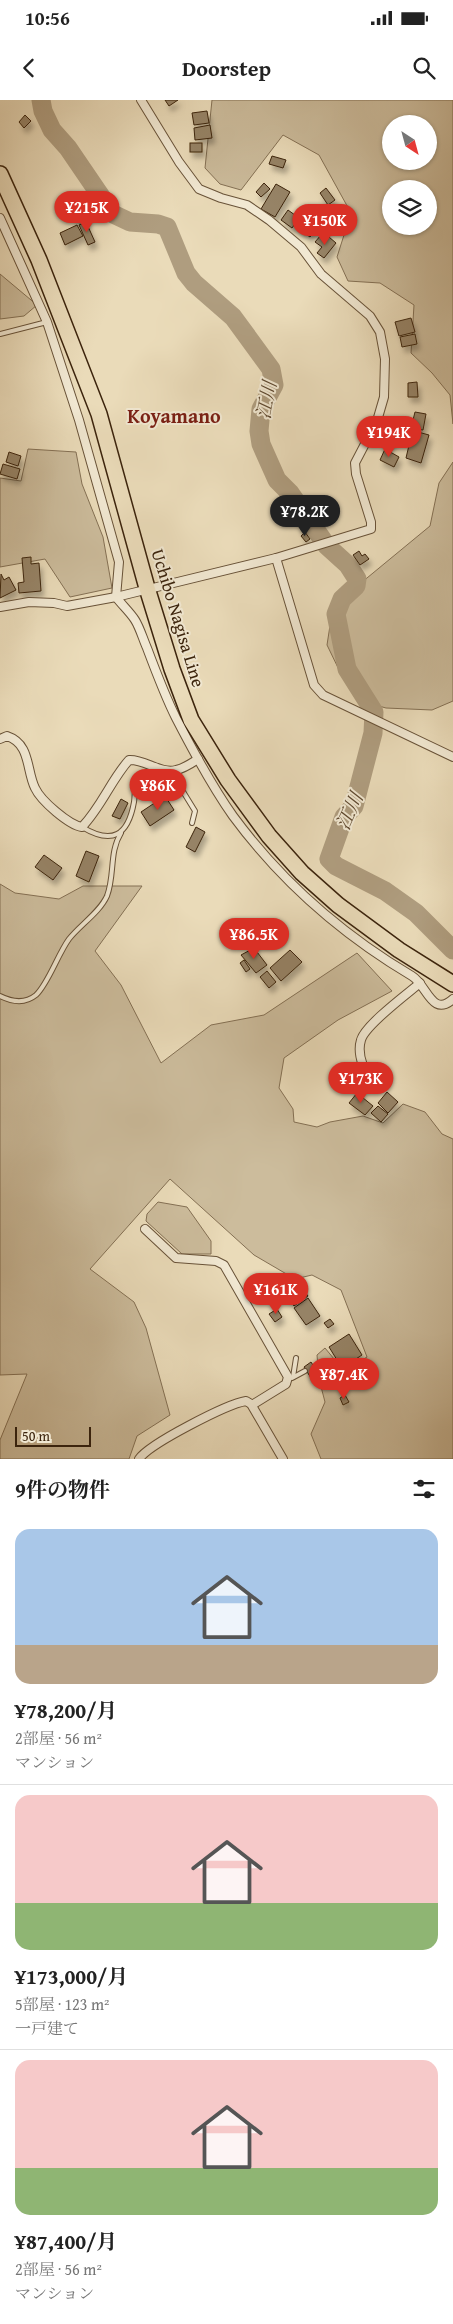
<!DOCTYPE html>
<html lang="ja">
<head>
<meta charset="utf-8">
<style>
  :root { --surface:#fff; --page:#f6f6f6; --text:#222; --muted:#767676; --line:#e0e0e0; --accent:#d93025 }
  body { margin:0; font-family:"Gentium Book Plus","Noto Serif JP",serif; background:var(--page); color:var(--text); height:100vh; display:flex; flex-direction:column; font-size:19px; white-space:nowrap }
  * { box-sizing:border-box; margin:0 }
  p { font-size:16px; color:var(--muted) }
  .icon { flex:none; width:28px; height:28px; fill:none; stroke:currentColor; stroke-width:2; stroke-linecap:round; stroke-linejoin:round }
  .map { position:relative; height:1359px; overflow:hidden }
  .panel { display:flex; flex-direction:column; background:var(--surface); flex:1 }
  .panel>* { flex:none }
  .needle { width:32px; rotate:144deg }
  .tools { position:absolute; left:382px; top:15px; display:grid; gap:10px }
  .tools a { display:grid; place-items:center; width:55px; height:55px; border-radius:50%; background:var(--surface); box-shadow:0 1px 4px #0004; font-size:25px }
  .scale { position:absolute; left:15px; bottom:12px; width:76px; box-sizing:border-box; padding-left:5px; border:2px solid #3c240d; border-top:0; font-size:14px; line-height:18px; white-space:nowrap; color:#3c240d; -webkit-text-stroke:4px #f1e8d2; paint-order:stroke }
  .price { position:absolute; translate:-50% -42px; padding:0 11px; border-radius:18px; background:var(--accent); color:#fff; font-size:16px; line-height:32px; filter:drop-shadow(0 1px 2px #0008) }
  .price::after { content:''; position:absolute; left:50%; top:30px; width:15px; height:11px; margin-left:-8px; background:inherit; clip-path:polygon(0 0,100% 0,50% 100%) }
  .price.active { background:#222; color:#fff }
  ul { padding:0; list-style:none }
  li { display:grid; align-content:center; gap:10px; height:265px; padding:0 15px }
  li+li { border-top:1px solid var(--line) }
  li span { display:grid; place-items:center; height:155px; border-radius:15px; color:#555 }
  li>.icon { margin-inline-start:auto }
  span .icon { width:90px; height:90px; fill:#fffc; stroke-width:1 }
  li b { font-size:21px }
  h2 { display:flex; justify-content:space-between; align-items:center; height:60px; padding:0 15px; font-size:21px }
  .status { display:flex; justify-content:space-between; align-items:center; height:35px; padding:0 25px; background:var(--surface); direction:ltr }
  .status svg { height:14px; fill:currentColor }
  header { display:flex; justify-content:space-between; align-items:center; height:65px; padding:0 15px; background:var(--surface); font-size:22px; font-weight:800 }
  .map>svg:first-child { display:block }
  .green { fill:#ccbc9c; stroke:#847054; fill-rule:evenodd }
  .lines { fill:none; stroke-linecap:round; stroke-linejoin:round }
  .river { stroke:#af9d7f; stroke-width:19 }
  .building { fill:#968366; stroke:#3c240d; filter:url(#shadow) }
  .lane-casing { stroke:#685238; stroke-width:6 }
  .street-casing { stroke:#685238; stroke-width:10 }
  .highway-casing { stroke:#3c240d; stroke-width:18 }
  .lane { stroke:#f1e8d2; stroke-width:4 }
  .street { stroke:#f1e8d2; stroke-width:8 }
  .highway { stroke:#eadbb9; stroke-width:15 }
  .labels { text-anchor:middle; stroke-width:4; stroke-linejoin:round; paint-order:stroke }
  .street-label { font-size:18px; fill:#3c240d; stroke:#f1e8d2 }
  .water-label { font-size:19px; font-style:italic; fill:#5e482f; stroke:#f1e8d2 }
  .quarter-label { font-size:20px; font-weight:bold; fill:#7a1f14; stroke:#f1e8d2 }
</style>
</head>
<body>
<div class="status"><b>10:56</b><svg viewBox="0 0 49 12"><path d="M0 12V9h3v3zM5 12V6h3v6zM10 12V3h3v9zM15 12V0h3v12zM26 1h20v11H26zM47 4h2v5h-2z"/></svg></div>
<header><svg class="icon" aria-label="back" viewBox="0 0 24 24"><path d="M15 5l-7 7 7 7"/></svg>Doorstep<svg class="icon" aria-label="search" viewBox="0 0 24 24"><circle cx="10" cy="10" r="6"/><path d="M15 15l6 6"/></svg></header>
<div class="map">
<svg width="453" height="1359" viewBox="0 0 453 1359">
  <defs>
    <filter id="shadow"><feDropShadow dx="3" dy="5.5" stdDeviation="2.5" flood-color="#0004"/></filter>
  </defs>
  <rect width="100%" height="100%" fill="#eadbb9"/>
  <filter id="stains"><feTurbulence type="fractalNoise" baseFrequency=".004" numOctaves="4"/><feColorMatrix values="0 0 0 0 .2 0 0 0 0 .09 0 0 0 0 .02 0 0 0 .5 -.17"/></filter>
  <radialGradient id="worn" r=".72"><stop offset=".6" stop-color="#630" stop-opacity="0"/><stop offset="1" stop-color="#630" stop-opacity=".3"/></radialGradient>
  <g class="green">
    <path d="M 212,0 L 453,0 L 453,324 L 450,295 L 432,273 L 411,253 L 414,205 L 380,183 L 348,181 L 337,157 L 351,113 L 319,55 L 283,35 L 241,90 L 220,84 L 205,68 ZM 391,24 L 429,24 L 429,61 L 391,61 ZM 391,89 L 429,89 L 429,126 L 391,126 Z"/>
    <path d="M 0,174 L 37,205 L 24,216 L 0,219 Z"/>
    <path d="M 28,349 L 76,352 L 82,384 L 103,437 L 112,488 L 70,497 L 45,459 L 0,467 L 0,378 L 21,381 Z"/>
    <path d="M 453,362 L 453,601 L 432,610 L 386,608 L 357,600 L 343,578 L 327,545 L 333,506 L 430,426 L 439,383 Z"/>
    <path d="M 0,784 L 15,793 L 59,799 L 83,786 L 142,786 L 95,851 L 121,885 L 161,963 L 211,925 L 264,915 L 357,853 L 392,891 L 338,920 L 284,958 L 279,988 L 293,1009 L 294,1022 L 317,1027 L 330,1022 L 363,1016 L 383,1023 L 403,1004 L 425,1012 L 442,1034 L 453,1039 L 453,1359 L 321,1359 L 311,1334 L 325,1302 L 319,1279 L 317,1255 L 325,1248 L 344,1271 L 367,1257 L 341,1190 L 312,1175 L 295,1179 L 254,1155 L 170,1079 L 90,1169 L 134,1202 L 146,1228 L 170,1315 L 137,1336 L 129,1359 L 0,1359 L 0,1340 L 27,1274 L 0,1275 Z"/>
    <path d="M 158,1102 L 187,1107 L 211,1141 L 211,1154 L 182,1154 L 146,1121 L 147,1114 Z"/>
  </g>
  <g class="lines">
    <path class="river" d="M 41,0 L 43,11 L 52,30 L 68,48 L 113,114 L 130,122 L 158,124 L 167,127 L 186,173 L 194,183 L 233,217 L 271,269 L 274,285 L 261,309 L 259,331 L 261,344 L 277,380 L 290,393 L 327,446 L 348,465 L 357,479 L 356,486 L 342,499 L 336,514 L 347,569 L 374,612 L 373,633 L 354,706 L 344,717 L 329,759 L 336,766 L 385,791 L 416,813 L 453,850"/>
  </g>
  <g class="building">
    <path d="M 165,0 L 178,0 L 169,6 Z"/>
    <path d="M 207,11 L 209,23 L 194,25 L 192,13 Z"/>
    <path d="M 25,15 L 31,21 L 24,28 L 19,22 Z"/>
    <path d="M 210,25 L 212,38 L 195,40 L 194,28 Z"/>
    <rect x="190" y="43" width="12" height="9"/>
    <path d="M 272,56 L 286,60 L 283,68 L 269,64 Z"/>
    <path d="M 264,83 L 270,89 L 261,97 L 256,92 Z"/>
    <path d="M 276,84 L 290,92 L 275,117 L 261,109 Z"/>
    <path d="M 326,88 L 335,100 L 328,105 L 320,93 Z"/>
    <path d="M 75,95 L 85,117 L 76,121 L 66,100 Z"/>
    <path d="M 310,108 L 324,117 L 310,137 L 296,127 Z"/>
    <path d="M 288,110 L 299,118 L 292,128 L 281,120 Z"/>
    <path d="M 86,122 L 95,142 L 88,145 L 79,125 Z"/>
    <path d="M 77,125 L 83,136 L 65,145 L 60,133 Z"/>
    <path d="M 321,135 L 326,140 L 329,137 L 336,143 L 324,158 L 317,153 L 322,147 L 315,142 Z"/>
    <path d="M 411,218 L 415,232 L 399,236 L 395,222 Z"/>
    <path d="M 415,234 L 417,244 L 402,247 L 400,237 Z"/>
    <path d="M 417,282 L 418,297 L 408,297 L 408,283 Z"/>
    <path d="M 415,312 L 426,314 L 423,330 L 411,328 Z"/>
    <path d="M 386,324 L 398,328 L 392,344 L 381,340 Z"/>
    <path d="M 407,329 L 429,335 L 421,363 L 406,358 L 410,341 L 404,340 Z"/>
    <path d="M 385,349 L 399,357 L 394,367 L 380,360 Z"/>
    <path d="M 9,352 L 21,356 L 18,366 L 6,362 Z"/>
    <path d="M 3,364 L 20,369 L 17,379 L 0,374 Z"/>
    <path d="M 305,432 L 310,439 L 306,442 L 301,436 Z"/>
    <path d="M 359,451 L 362,456 L 365,454 L 369,459 L 360,465 L 353,455 Z"/>
    <path d="M 31,457 L 31,464 L 39,463 L 41,491 L 19,493 L 18,483 L 24,482 L 22,458 Z"/>
    <path d="M 1,474 L 4,480 L 9,477 L 16,490 L 0,498 Z"/>
    <path d="M 165,696 L 174,710 L 150,726 L 141,712 Z"/>
    <path d="M 121,699 L 128,703 L 120,719 L 112,716 Z"/>
    <path d="M 196,727 L 205,732 L 195,752 L 186,747 Z"/>
    <path d="M 86,751 L 99,756 L 89,782 L 76,776 Z"/>
    <path d="M 44,755 L 62,768 L 53,780 L 35,767 Z"/>
    <path d="M 254,848 L 267,865 L 256,873 L 241,855 Z"/>
    <path d="M 290,850 L 302,862 L 281,881 L 270,868 Z"/>
    <path d="M 244,860 L 250,869 L 246,872 L 240,863 Z"/>
    <path d="M 267,871 L 276,882 L 269,888 L 260,877 Z"/>
    <path d="M 387,992 L 398,1002 L 388,1013 L 378,1003 Z"/>
    <path d="M 357,993 L 373,1006 L 365,1015 L 349,1003 Z"/>
    <path d="M 378,1006 L 388,1014 L 381,1022 L 371,1013 Z"/>
    <path d="M 301,1187 L 308,1196 L 294,1206 L 288,1196 Z"/>
    <path d="M 308,1198 L 320,1216 L 306,1225 L 294,1208 Z"/>
    <path d="M 277,1209 L 282,1217 L 275,1222 L 269,1214 Z"/>
    <path d="M 330,1219 L 334,1224 L 328,1228 L 324,1223 Z"/>
    <path d="M 349,1234 L 362,1255 L 342,1268 L 329,1247 Z"/>
    <path d="M 311,1262 L 318,1273 L 311,1278 L 304,1267 Z"/>
    <path d="M 345,1295 L 349,1302 L 343,1305 L 340,1298 Z"/>
  </g>
  <g class="lines">
    <defs>
      <g id="lane">
        <path d="M 0,234 L 47,222"/>
        <path d="M 176,670 L 179,685 L 195,711 L 192,723"/>
        <path d="M 82,727 C 112,745 128,736 134,702 C 135,696 134,689 137,683 C 140,675 148,671 155,668"/>
        <path d="M 0,896 C 12,902 25,904 36,895 C 48,884 58,854 69,839 C 80,825 100,812 107,796 C 115,775 109,752 121,733"/>
        <path d="M 293,1277 L 296,1258"/>
        <path d="M 292,1278 L 305,1271"/>
      </g>
      <g id="street">
        <path d="M 0,118 L 47,222 L 79,320 L 119,462 L 116,497 C 122,505 130,512 135,520 C 140,528 143,539 147,548 C 156,572 165,596 176,618 C 193,651 211,685 233,716 C 281,781 343,835 412,876 C 427,885 432,918 453,899"/>
        <path d="M 276,458 L 314,585 L 323,595 L 453,657"/>
        <path d="M 0,507 L 29,502 L 54,503 L 67,506 L 116,497 L 276,458 L 371,429 L 371,422 L 356,374 L 355,363 L 377,321 L 384,297 L 385,259 L 380,232 L 370,216 L 321,174 L 301,147 L 269,120 L 247,105 L 221,98 L 199,89 L 179,62 L 141,0"/>
        <path d="M 0,639 L 7,636 C 31,644 26,670 35,688 C 41,701 69,725 82,727 C 102,706 111,680 129,660 C 145,659 160,674 176,670 C 183,669 192,663 198,659"/>
        <path d="M 374,987 C 366,974 356,956 361,940 C 365,925 407,894 420,883"/>
        <path d="M 145,1129 L 176,1158 L 216,1161 L 224,1165 L 288,1277 L 286,1284 L 252,1305"/>
        <path d="M 139,1359 C 149,1344 227,1304 246,1301 L 251,1304 L 283,1359"/>
      </g>
      <path id="highway" d="M 0,74 L 39,160 L 99,314 L 147,488 L 172,569 L 191,620 L 228,680 L 269,736 L 302,773 L 338,805 L 399,850 L 453,884"/>
    </defs>
    <use href="#lane" class="lane-casing"/>
    <use href="#street" class="street-casing"/>
    <use href="#highway" class="highway-casing"/>
    <use href="#lane" class="lane"/>
    <use href="#street" class="street"/>
    <use href="#highway" class="highway"/>
  </g>
  <g class="labels">
    <g class="street-label">
      <text transform="translate(178 518) rotate(73)" y="6">Uchibo Nagisa Line</text>
    </g>
    <g class="water-label">
      <text transform="translate(266 300) rotate(-79)" y="7">江川</text>
      <text transform="translate(349 711) rotate(-66)" y="7">江川</text>
    </g>
    <g class="quarter-label">
      <text x="174" y="323">Koyamano</text>
    </g>
  </g>
  <rect width="100%" height="100%" filter="url(#stains)"/>
  <rect width="100%" height="100%" fill="url(#worn)"/>
</svg>
<div class="tools">
<a><svg class="needle" viewBox="-14 -14 28 28"><path d="M0-13l5 13h-10z" fill="#e53935"/><path d="M0 13l5-13h-10z" fill="#767676"/></svg></a>
<a><svg class="icon" aria-label="layers" viewBox="0 0 24 24"><path d="M12 4l9 5-9 5-9-5zM3 14l9 5 9-5"/></svg></a>
</div>
<div class="scale">50 m</div>
<b class="price" style="left:87px;top:133px">¥215K</b>
<b class="price" style="left:325px;top:146px">¥150K</b>
<b class="price" style="left:389px;top:358px">¥194K</b>
<b class="price active" style="left:305px;top:437px">¥78.2K</b>
<b class="price" style="left:158px;top:711px">¥86K</b>
<b class="price" style="left:254px;top:860px">¥86.5K</b>
<b class="price" style="left:361px;top:1004px">¥173K</b>
<b class="price" style="left:276px;top:1215px">¥161K</b>
<b class="price" style="left:344px;top:1300px">¥87.4K</b>
</div>
<section class="panel">
<h2>9件の物件<svg class="icon" aria-label="filters" viewBox="0 0 24 24"><path d="M4 7h16M4 17h16"/><circle cx="9" cy="7" r="2"/><circle cx="15" cy="17" r="2"/></svg></h2>
<ul>
<li><span style="background:linear-gradient(#a9c7e8 75%,#b9a48a 0)"><svg class="icon" aria-label="home" viewBox="0 0 24 24"><path d="M3 11l9-7 9 7M6 9v11h12V9"/></svg></span><div><b>¥78,200/月</b><p>2部屋 · 56 m²</p><p>マンション</p></div></li>
<li><span style="background:linear-gradient(#f6c9c9 70%,#8fb573 0)"><svg class="icon" aria-label="home" viewBox="0 0 24 24"><path d="M3 11l9-7 9 7M6 9v11h12V9"/></svg></span><div><b>¥173,000/月</b><p>5部屋 · 123 m²</p><p>一戸建て</p></div></li>
<li><span style="background:linear-gradient(#f6c9c9 70%,#8fb573 0)"><svg class="icon" aria-label="home" viewBox="0 0 24 24"><path d="M3 11l9-7 9 7M6 9v11h12V9"/></svg></span><div><b>¥87,400/月</b><p>2部屋 · 56 m²</p><p>マンション</p></div></li>
</ul>
</section>
</body>
</html>
